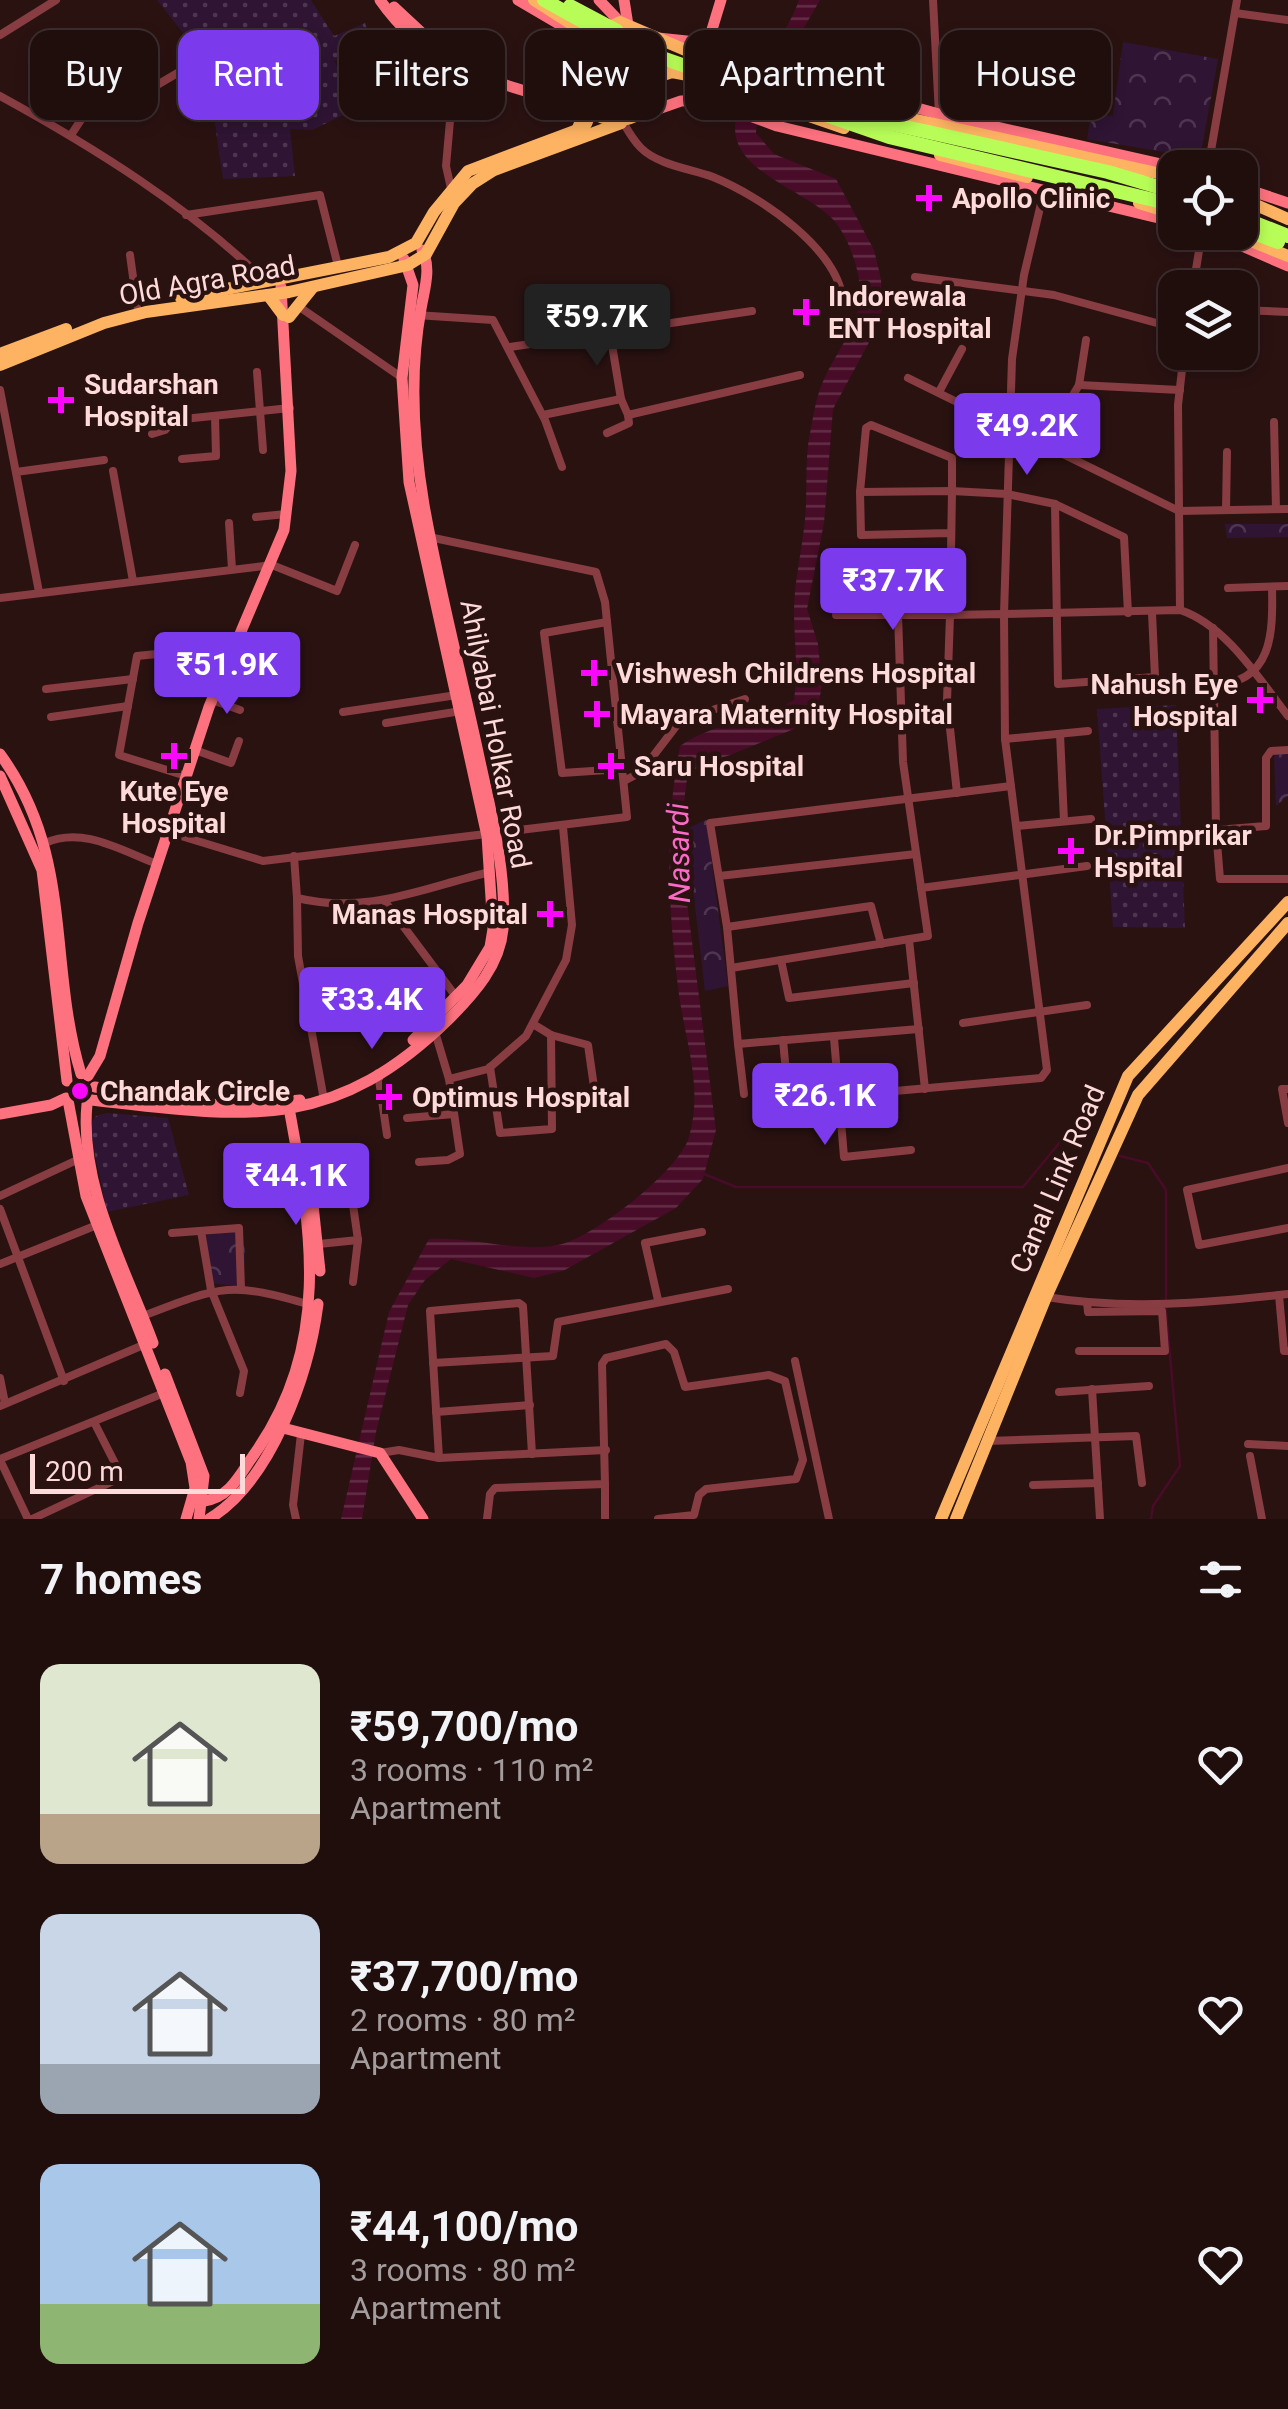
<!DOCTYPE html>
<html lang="en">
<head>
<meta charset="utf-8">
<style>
  :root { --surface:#200e0d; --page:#2d1c1b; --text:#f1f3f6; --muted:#a29c9d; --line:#3d2e2e; --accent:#7c3aed }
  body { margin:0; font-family:Roboto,sans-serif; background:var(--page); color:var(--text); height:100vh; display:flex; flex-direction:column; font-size:38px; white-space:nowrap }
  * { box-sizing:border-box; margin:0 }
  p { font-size:32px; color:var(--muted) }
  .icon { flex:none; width:55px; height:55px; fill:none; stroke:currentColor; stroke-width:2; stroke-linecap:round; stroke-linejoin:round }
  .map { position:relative; height:1519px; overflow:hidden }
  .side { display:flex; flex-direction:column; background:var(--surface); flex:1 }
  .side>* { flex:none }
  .banner { position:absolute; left:30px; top:30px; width:1230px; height:90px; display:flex; gap:20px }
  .controls { position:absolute; left:1158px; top:150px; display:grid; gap:20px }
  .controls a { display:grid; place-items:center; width:100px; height:100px; border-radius:20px; background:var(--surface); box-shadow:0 5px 15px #0003,0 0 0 2px var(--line); font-size:50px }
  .scale { position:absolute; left:30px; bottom:25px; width:215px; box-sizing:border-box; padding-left:10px; border:5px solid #ffdada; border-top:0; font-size:28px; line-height:35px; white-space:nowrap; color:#ffdada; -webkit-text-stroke:8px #2a1211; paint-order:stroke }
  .price { position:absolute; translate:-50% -85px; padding:0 22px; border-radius:10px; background:var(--accent); color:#fff; font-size:32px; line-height:65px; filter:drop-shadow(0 2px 5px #0008) }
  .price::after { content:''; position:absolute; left:50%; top:60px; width:30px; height:22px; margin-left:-15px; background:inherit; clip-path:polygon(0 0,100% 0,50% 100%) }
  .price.active { background:#222; color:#fff }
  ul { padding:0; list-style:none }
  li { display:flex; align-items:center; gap:30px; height:250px; padding:0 40px }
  li span { display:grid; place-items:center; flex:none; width:280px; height:200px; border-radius:20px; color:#555 }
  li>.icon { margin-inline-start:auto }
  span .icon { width:120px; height:120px; fill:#fffc; stroke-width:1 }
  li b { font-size:42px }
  h2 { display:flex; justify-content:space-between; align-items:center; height:120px; padding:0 40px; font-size:42px }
  .pill { padding:0 35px; border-radius:20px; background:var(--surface); box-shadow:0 5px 15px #0003,0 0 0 2px var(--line); font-size:35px; line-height:90px }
  .pill.active { background:var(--accent); color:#fff }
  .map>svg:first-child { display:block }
  .grass { fill:url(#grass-dots) }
  .forest { fill:url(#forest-crowns) }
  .pitch { fill:#2f1434 }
  .water { fill:url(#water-rules) }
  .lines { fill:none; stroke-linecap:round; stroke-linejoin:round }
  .stream { stroke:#480b28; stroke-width:2.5 }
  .street { stroke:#883d42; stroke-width:8 }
  .secondary { stroke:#fd727e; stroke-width:11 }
  .primary { stroke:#fdb362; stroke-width:12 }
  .highway { stroke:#b8fd57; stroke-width:14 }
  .highway-bridge { stroke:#b8fd57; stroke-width:14 }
  .poi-dot { fill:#fa08fc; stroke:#2a1211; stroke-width:4 }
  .labels { text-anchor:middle; stroke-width:9; stroke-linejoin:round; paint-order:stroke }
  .poi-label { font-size:28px; font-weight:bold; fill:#ffdada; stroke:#2a1211; text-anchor:start }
  .street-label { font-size:28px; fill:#ffdada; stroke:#2a1211 }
  .water-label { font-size:30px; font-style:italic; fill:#fd69c9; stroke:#2a1211 }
</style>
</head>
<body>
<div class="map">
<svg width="1288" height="1519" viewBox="0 0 1288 1519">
  <defs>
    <pattern id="grass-dots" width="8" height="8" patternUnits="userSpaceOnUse" patternTransform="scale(2.5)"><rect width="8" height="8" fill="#2f1434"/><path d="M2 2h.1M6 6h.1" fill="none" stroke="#4e3651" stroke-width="1.8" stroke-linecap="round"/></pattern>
    <pattern id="forest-crowns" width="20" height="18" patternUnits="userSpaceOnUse" patternTransform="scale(2.5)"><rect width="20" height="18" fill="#2f1434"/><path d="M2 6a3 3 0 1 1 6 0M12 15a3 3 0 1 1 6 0" fill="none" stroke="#4e3651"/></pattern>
    <pattern id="water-rules" width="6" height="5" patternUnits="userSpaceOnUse" patternTransform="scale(2.5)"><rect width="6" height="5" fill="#480b28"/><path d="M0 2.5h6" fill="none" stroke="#632e47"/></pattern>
  </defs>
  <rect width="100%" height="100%" fill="#2a1211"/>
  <g class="grass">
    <path d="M 157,0 L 311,0 L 334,36 L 365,23 L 373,47 L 334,61 L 360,107 L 312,130 L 290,129 L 295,176 L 223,179 L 206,62 Z"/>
    <path d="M 618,33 L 647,46 L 652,70 L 639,105 L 615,117 L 596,106 C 585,79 591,48 618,33 Z"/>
    <path d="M 1176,705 L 1185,928 L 1113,927 L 1097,709 Z"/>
    <path d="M 107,1113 L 168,1118 L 189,1195 L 107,1212 L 89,1126 L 96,1116 Z"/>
  </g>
  <g class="forest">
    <path d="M 1123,42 L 1218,59 L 1200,158 L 1087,139 L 1091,115 L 1113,116 Z"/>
    <path d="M 1225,524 L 1288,524 L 1288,537 L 1227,538 Z"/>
    <path d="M 1288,752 L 1288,796 L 1276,806 L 1274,754 Z"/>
    <path d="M 706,820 L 728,986 L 705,991 L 686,829 Z"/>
    <path d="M 240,1228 C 247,1245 247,1271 236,1286 L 211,1283 L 204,1236 Z"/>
  </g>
  <path class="pitch" d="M 840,556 L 946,556 L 942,610 L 838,610 Z"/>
  <path class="water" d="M 799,0 L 820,0 L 758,107 L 756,133 L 774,154 L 836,179 L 874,250 L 881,279 L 882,309 L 873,335 L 833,409 L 824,523 L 807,609 L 818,644 L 822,684 L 816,720 L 688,772 L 681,823 L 683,871 L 716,1130 L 703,1179 L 676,1208 L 563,1271 L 534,1278 L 451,1259 L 425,1280 L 408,1305 L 376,1432 L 362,1519 L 341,1519 L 389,1312 L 429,1239 C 472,1236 516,1253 558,1245 C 592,1239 680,1170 689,1137 C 704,1085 684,1039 678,987 C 668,904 664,829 680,746 C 713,722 758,722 794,700 C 798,671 795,646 794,617 C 793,580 805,541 806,504 C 807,479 805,453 811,428 C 814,413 816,398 822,384 C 834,354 865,319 860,287 C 858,266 849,240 836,223 C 810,190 725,172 736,119 C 746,72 784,44 799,0 Z"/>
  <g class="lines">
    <g class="stream">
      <path d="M 1120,1156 L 1148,1163 L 1166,1190 L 1166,1311 L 1180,1466 L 1153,1506 L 1151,1519"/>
      <path d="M 704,1174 L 736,1187 L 1023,1187 L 1061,1141 L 1082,1146"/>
    </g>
    <g class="street">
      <path d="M 933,0 L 939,114"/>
      <path d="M 1235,13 L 1287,20"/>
      <path d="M 0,35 L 56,0"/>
      <path d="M 0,96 C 93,147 190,207 266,282"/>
      <path d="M 623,122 C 628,131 634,141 641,148 C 658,165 691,169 713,177 C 760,196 839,249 843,302"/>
      <path d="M 71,135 L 94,100 L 125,104 L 191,65"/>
      <path d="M 1208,168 L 1237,0"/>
      <path d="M 1044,191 L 1024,275 L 1012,359 L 1004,614 L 1180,610 C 1226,625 1259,679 1288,716"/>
      <path d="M 452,193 L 446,166 L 455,64"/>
      <path d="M 186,215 L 320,195 L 338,266"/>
      <path d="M 130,255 L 137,306"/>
      <path d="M 915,277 L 1054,295 L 1175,328"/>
      <path d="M 1193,288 L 1202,232"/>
      <path d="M 298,306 L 401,377"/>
      <path d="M 1240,310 L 1288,312"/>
      <path d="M 416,315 L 493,320 L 545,420 L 562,467"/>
      <path d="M 610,333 L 621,399"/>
      <path d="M 510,347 L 752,311"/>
      <path d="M 257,372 L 263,450"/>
      <path d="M 908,378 L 1179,511 L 1288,509"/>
      <path d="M 1079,385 L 1180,390"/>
      <path d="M 0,390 L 39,592"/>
      <path d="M 939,392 L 962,349"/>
      <path d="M 543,415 L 621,399 L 628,415 L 800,375"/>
      <path d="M 1274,422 L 1276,509"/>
      <path d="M 607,433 L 629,423 L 628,415"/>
      <path d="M 152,434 L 165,430 L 174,420 L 290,408"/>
      <path d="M 1043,445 L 1079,385 L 1086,340"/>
      <path d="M 182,459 L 216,456 L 215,416"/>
      <path d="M 113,471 L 133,581"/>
      <path d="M 16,472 L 104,460"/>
      <path d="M 860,492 L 866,428 L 871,425 L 952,458 L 952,491 L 1007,494 L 1055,504 L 1058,684 L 1155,677 L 1152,613"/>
      <path d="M 1055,504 L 1124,537 L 1128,613"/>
      <path d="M 1226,510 L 1227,452"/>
      <path d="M 256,517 L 286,514"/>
      <path d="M 229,523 L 232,569"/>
      <path d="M 1228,588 L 1288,586"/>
      <path d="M 0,598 L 272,565 L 337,591 L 355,545"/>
      <path d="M 1180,610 L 1178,405 L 1184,352"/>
      <path d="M 836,615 L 950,615 L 947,701 L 957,793"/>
      <path d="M 607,622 L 544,633 L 562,773 L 622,769"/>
      <path d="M 1213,628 L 1216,830 L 1266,826 L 1266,758 L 1271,751 L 1288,750"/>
      <path d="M 1213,685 C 1273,683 1273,633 1272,587"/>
      <path d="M 46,689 L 133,679"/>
      <path d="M 212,700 L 240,710"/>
      <path d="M 343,712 L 457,695"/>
      <path d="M 51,717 L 128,706"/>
      <path d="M 386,723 L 461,711"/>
      <path d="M 1060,734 L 1064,821"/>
      <path d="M 1005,739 L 1088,731"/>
      <path d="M 195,750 L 231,763 L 239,741"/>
      <path d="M 186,776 L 119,755 L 137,656 L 236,646"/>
      <path d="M 624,781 L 641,772 L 680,721 L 745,699"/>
      <path d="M 1017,826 L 1091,819"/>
      <path d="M 1216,830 L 1220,879 L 1288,879"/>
      <path d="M 168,832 L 263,861 L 627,817 L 605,602 L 596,572 L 429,537"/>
      <path d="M 45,843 C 83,826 120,850 157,864"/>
      <path d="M 294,856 L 297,898 C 368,915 422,888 490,872"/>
      <path d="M 719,876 L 916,854"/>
      <path d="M 921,888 L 1087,866"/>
      <path d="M 297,898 L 298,956 L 324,1100"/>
      <path d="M 386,903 L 457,998"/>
      <path d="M 727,927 L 871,906 L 881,944"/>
      <path d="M 909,940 L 925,1089"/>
      <path d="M 781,960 L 789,998 L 914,983"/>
      <path d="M 731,968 L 928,936 L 903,762 L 898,614"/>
      <path d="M 963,1023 L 1087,1005"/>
      <path d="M 533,1024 L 551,1035 L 588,1045 L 595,1094"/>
      <path d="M 919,1029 L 738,1044 L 727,927 L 710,823 L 1011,786"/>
      <path d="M 834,1038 L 844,1157 L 911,1150"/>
      <path d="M 783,1040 L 789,1105"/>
      <path d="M 738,1044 L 744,1094"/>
      <path d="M 490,1067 L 500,1133 L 552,1129 L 551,1035"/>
      <path d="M 378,1073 L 387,1135"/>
      <path d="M 449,1079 L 488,1069 L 526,1036 L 566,960 L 572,925 L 563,827"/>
      <path d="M 1288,1089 L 1282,1089 L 1288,1123"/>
      <path d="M 839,1096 L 1041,1078 L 1047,1070 L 1005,739 L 1004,614 L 950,615 L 952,491 L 860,492 L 861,535 L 951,533"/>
      <path d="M 407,1118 L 454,1114"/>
      <path d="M 419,1162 L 448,1160 L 460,1154 L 449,1079 L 435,1032"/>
      <path d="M 1288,1168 L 1187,1190 L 1199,1245 L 1288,1228"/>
      <path d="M 0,1196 L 77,1160"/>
      <path d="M 0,1209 L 64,1381"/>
      <path d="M 201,1231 L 211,1290 L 244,1371 L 240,1393"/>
      <path d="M 172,1233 L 239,1228 L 241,1289"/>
      <path d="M 319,1244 L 358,1240 L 352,1198"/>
      <path d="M 0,1264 L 97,1225"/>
      <path d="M 353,1282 L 358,1240"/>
      <path d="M 1279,1295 L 1284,1351 L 1288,1351"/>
      <path d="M 1046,1297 C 1125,1310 1209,1303 1288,1294"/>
      <path d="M 658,1300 L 645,1243 L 702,1232"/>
      <path d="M 143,1316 C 221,1286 230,1281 311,1305"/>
      <path d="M 1079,1351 L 1165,1351 L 1162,1311 L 1088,1312 L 1087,1302"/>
      <path d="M 795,1361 L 829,1519"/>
      <path d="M 433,1363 L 553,1356 L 558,1322 L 728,1289"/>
      <path d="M 0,1378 L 5,1403"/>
      <path d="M 1092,1389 L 1100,1519"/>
      <path d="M 1059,1392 L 1149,1386"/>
      <path d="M 0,1406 L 148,1343"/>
      <path d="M 436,1412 L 530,1405"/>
      <path d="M 987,1441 L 1136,1436 L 1142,1483"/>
      <path d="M 1248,1444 L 1288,1446"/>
      <path d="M 380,1453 L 399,1450 L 439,1458 L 606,1450"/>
      <path d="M 1250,1456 L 1262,1519"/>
      <path d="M 439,1458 L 430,1311 L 519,1303 L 523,1306 L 532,1454"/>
      <path d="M 0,1459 L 164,1393"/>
      <path d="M 0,1460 L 28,1519"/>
      <path d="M 1033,1485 L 1098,1483"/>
      <path d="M 32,1519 L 122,1477 L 94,1422"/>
      <path d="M 296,1519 L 293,1505 L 301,1434"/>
      <path d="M 487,1519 L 490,1494 L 495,1488 L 605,1484 L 602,1364 L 606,1358 L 666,1344 L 674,1352 L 685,1387 L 769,1375 L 785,1381 L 803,1460 L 796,1479 L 706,1489 L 699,1495 L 694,1515 L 658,1519"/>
      <path d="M 605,1519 L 605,1484"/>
    </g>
    <g class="secondary">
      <path d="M 380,0 C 434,77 501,80 582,109"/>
      <path d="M 518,0 L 593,44"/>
      <path d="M 599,0 L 620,22"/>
      <path d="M 624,0 L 628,25"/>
      <path d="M 394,7 L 437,47 L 484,71"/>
      <path d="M 658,38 L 696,42 L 754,63 L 939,114 L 1179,168"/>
      <path d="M 707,46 L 721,0"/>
      <path d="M 550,98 L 569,87 L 586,68 L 573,35"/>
      <path d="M 638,116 L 681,101 L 706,100 L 777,126 L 1175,222"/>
      <path d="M 1240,187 L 1288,203"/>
      <path d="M 1210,232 L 1288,266"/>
      <path d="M 404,259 L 413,285 L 402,378 L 409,482 L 487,836 L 493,929 L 490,947 L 467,985 L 413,1040"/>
      <path d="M 0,754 C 75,857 47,962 81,1074"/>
      <path d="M 0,776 L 42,870 L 67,1081"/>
      <path d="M 88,1076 L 100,1056 L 138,923 L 209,707 L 284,530 L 291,471 L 281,287"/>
      <path d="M 95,1087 L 232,1107 L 300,1100"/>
      <path d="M 68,1100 L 86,1196 L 191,1462 L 195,1488 L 186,1519"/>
      <path d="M 91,1100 C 242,1117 331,1135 450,1018 C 474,994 500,965 503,929 C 507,872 491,812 479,757 C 461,673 439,589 424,505 C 413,439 409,374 421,309 C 424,290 432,268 422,250"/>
      <path d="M 87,1104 C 79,1186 125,1267 153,1343"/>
      <path d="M 0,1114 L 51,1105 L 66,1098"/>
      <path d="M 313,1205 L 320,1271"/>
      <path d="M 165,1374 L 204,1476 L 199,1519"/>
      <path d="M 279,1427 L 380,1453 L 423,1519"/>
      <path d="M 194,1497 L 204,1501 C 230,1497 239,1476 253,1456 C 332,1345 312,1232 289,1108"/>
      <path d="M 209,1519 C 272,1481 309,1374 318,1304"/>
    </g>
    <g class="primary">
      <path d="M 534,0 L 595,39"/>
      <path d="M 653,38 C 656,51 660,65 659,78 C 657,115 620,131 591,112 C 573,81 588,36 620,22 L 732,70 L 876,111 L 1175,177"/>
      <path d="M 660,76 L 672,72 L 693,76 L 844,128"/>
      <path d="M 576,106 L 582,119 L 578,128"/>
      <path d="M 940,155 L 1027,177"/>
      <path d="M 1240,198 L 1288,219"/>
      <path d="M 1139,203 L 1175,214"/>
      <path d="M 1229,232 L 1288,256"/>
      <path d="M 268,295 L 283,315"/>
      <path d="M 181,298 L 389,257 L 416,243 L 434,212 L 468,171 L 577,130 L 586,124 L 591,112"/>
      <path d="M 289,317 L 313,287"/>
      <path d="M 0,354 L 66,329"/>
      <path d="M 0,365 L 104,323 L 146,312 L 289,292 L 408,265 L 426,254 L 454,203 L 472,184 L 494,170 L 621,123"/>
      <path d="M 941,1519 L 1128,1076 L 1288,902"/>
      <path d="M 956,1519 L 1046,1297 L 1138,1095 L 1288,923"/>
    </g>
    <g class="highway">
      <path d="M 1240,217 L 1288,236"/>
      <path d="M 1240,228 L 1278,242"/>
    </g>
    <g class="highway-bridge">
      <path d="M 544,0 L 625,45 L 889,137 L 1175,205"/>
      <path d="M 570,6 L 617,31"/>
      <path d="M 773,88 L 892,124 L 1108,172 L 1175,192"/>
    </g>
  </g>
  <g class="poi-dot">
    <path d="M924 183h10v10h10v10h-10v10h-10v-10h-10v-10h10z"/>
    <path d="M801 297h10v10h10v10h-10v10h-10v-10h-10v-10h10z"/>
    <path d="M56 385h10v10h10v10h-10v10h-10v-10h-10v-10h10z"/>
    <path d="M589 658h10v10h10v10h-10v10h-10v-10h-10v-10h10z"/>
    <path d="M1255 685h10v10h10v10h-10v10h-10v-10h-10v-10h10z"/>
    <path d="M592 699h10v10h10v10h-10v10h-10v-10h-10v-10h10z"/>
    <path d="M169 741h10v10h10v10h-10v10h-10v-10h-10v-10h10z"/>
    <path d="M606 751h10v10h10v10h-10v10h-10v-10h-10v-10h10z"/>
    <path d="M1066 836h10v10h10v10h-10v10h-10v-10h-10v-10h10z"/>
    <path d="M545 899h10v10h10v10h-10v10h-10v-10h-10v-10h10z"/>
    <circle cx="80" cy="1091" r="10"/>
    <path d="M384 1082h10v10h10v10h-10v10h-10v-10h-10v-10h10z"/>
  </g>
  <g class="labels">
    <g class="poi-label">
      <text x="952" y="208">Apollo Clinic</text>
      <text x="828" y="306">Indorewala<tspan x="828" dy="32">ENT Hospital</tspan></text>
      <text x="84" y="394">Sudarshan<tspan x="84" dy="32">Hospital</tspan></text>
      <text x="616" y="683">Vishwesh Childrens Hospital</text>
      <text x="1238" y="694" text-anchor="end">Nahush Eye<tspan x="1238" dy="32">Hospital</tspan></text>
      <text x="620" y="724">Mayara Maternity Hospital</text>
      <text x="634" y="776">Saru Hospital</text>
      <text x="174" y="801" text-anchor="middle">Kute Eye<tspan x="174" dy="32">Hospital</tspan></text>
      <text x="1094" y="845">Dr.Pimprikar<tspan x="1094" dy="32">Hspital</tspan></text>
      <text x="528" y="924" text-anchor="end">Manas Hospital</text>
      <text x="100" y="1101">Chandak Circle</text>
      <text x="412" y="1107">Optimus Hospital</text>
    </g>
    <g class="street-label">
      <text transform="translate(207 280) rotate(-10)" y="10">Old Agra Road</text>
      <text transform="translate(496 734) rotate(79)" y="10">Ahilyabai Holkar Road</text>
      <text transform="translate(1057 1179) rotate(-67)" y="10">Canal Link Road</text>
    </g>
    <g class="water-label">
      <text transform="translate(679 853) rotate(-91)" y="10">Nasardi</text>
    </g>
  </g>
</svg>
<div class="controls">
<a><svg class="icon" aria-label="locate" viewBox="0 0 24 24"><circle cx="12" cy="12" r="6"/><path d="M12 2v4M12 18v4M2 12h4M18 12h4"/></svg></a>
<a><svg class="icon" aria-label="layers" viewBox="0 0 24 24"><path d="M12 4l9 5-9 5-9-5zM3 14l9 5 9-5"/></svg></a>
</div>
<div class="scale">200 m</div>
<b class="price active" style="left:597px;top:369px">₹59.7K</b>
<b class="price" style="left:1027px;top:478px">₹49.2K</b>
<b class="price" style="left:893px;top:633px">₹37.7K</b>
<b class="price" style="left:227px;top:717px">₹51.9K</b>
<b class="price" style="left:372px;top:1052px">₹33.4K</b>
<b class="price" style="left:825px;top:1148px">₹26.1K</b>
<b class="price" style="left:296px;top:1228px">₹44.1K</b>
<div class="banner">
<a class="pill">Buy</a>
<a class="pill active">Rent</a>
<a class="pill">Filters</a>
<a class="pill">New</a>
<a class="pill">Apartment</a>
<a class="pill">House</a>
</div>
</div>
<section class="side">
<h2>7 homes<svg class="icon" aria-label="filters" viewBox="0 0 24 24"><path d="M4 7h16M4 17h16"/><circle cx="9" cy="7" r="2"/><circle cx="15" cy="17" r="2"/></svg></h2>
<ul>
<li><span style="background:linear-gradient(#dfe7d0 75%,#b9a48a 0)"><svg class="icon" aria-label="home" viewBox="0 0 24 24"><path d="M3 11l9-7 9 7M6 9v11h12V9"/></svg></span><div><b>₹59,700/mo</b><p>3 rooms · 110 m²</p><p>Apartment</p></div><svg class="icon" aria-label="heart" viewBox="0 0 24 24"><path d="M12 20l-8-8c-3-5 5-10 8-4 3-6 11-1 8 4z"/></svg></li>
<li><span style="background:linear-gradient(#c9d6e8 75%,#9aa5b1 0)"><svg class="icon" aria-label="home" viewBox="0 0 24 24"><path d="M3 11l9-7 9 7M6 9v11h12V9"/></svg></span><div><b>₹37,700/mo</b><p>2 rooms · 80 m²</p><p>Apartment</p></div><svg class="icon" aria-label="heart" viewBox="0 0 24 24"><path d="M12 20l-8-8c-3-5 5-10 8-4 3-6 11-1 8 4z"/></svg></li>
<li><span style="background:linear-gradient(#a9c7e8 70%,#8fb573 0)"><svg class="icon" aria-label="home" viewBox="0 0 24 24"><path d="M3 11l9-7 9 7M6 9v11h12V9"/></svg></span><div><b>₹44,100/mo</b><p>3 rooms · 80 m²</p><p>Apartment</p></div><svg class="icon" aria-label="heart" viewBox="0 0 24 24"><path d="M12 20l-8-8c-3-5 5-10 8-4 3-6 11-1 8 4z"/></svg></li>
</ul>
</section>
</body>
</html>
